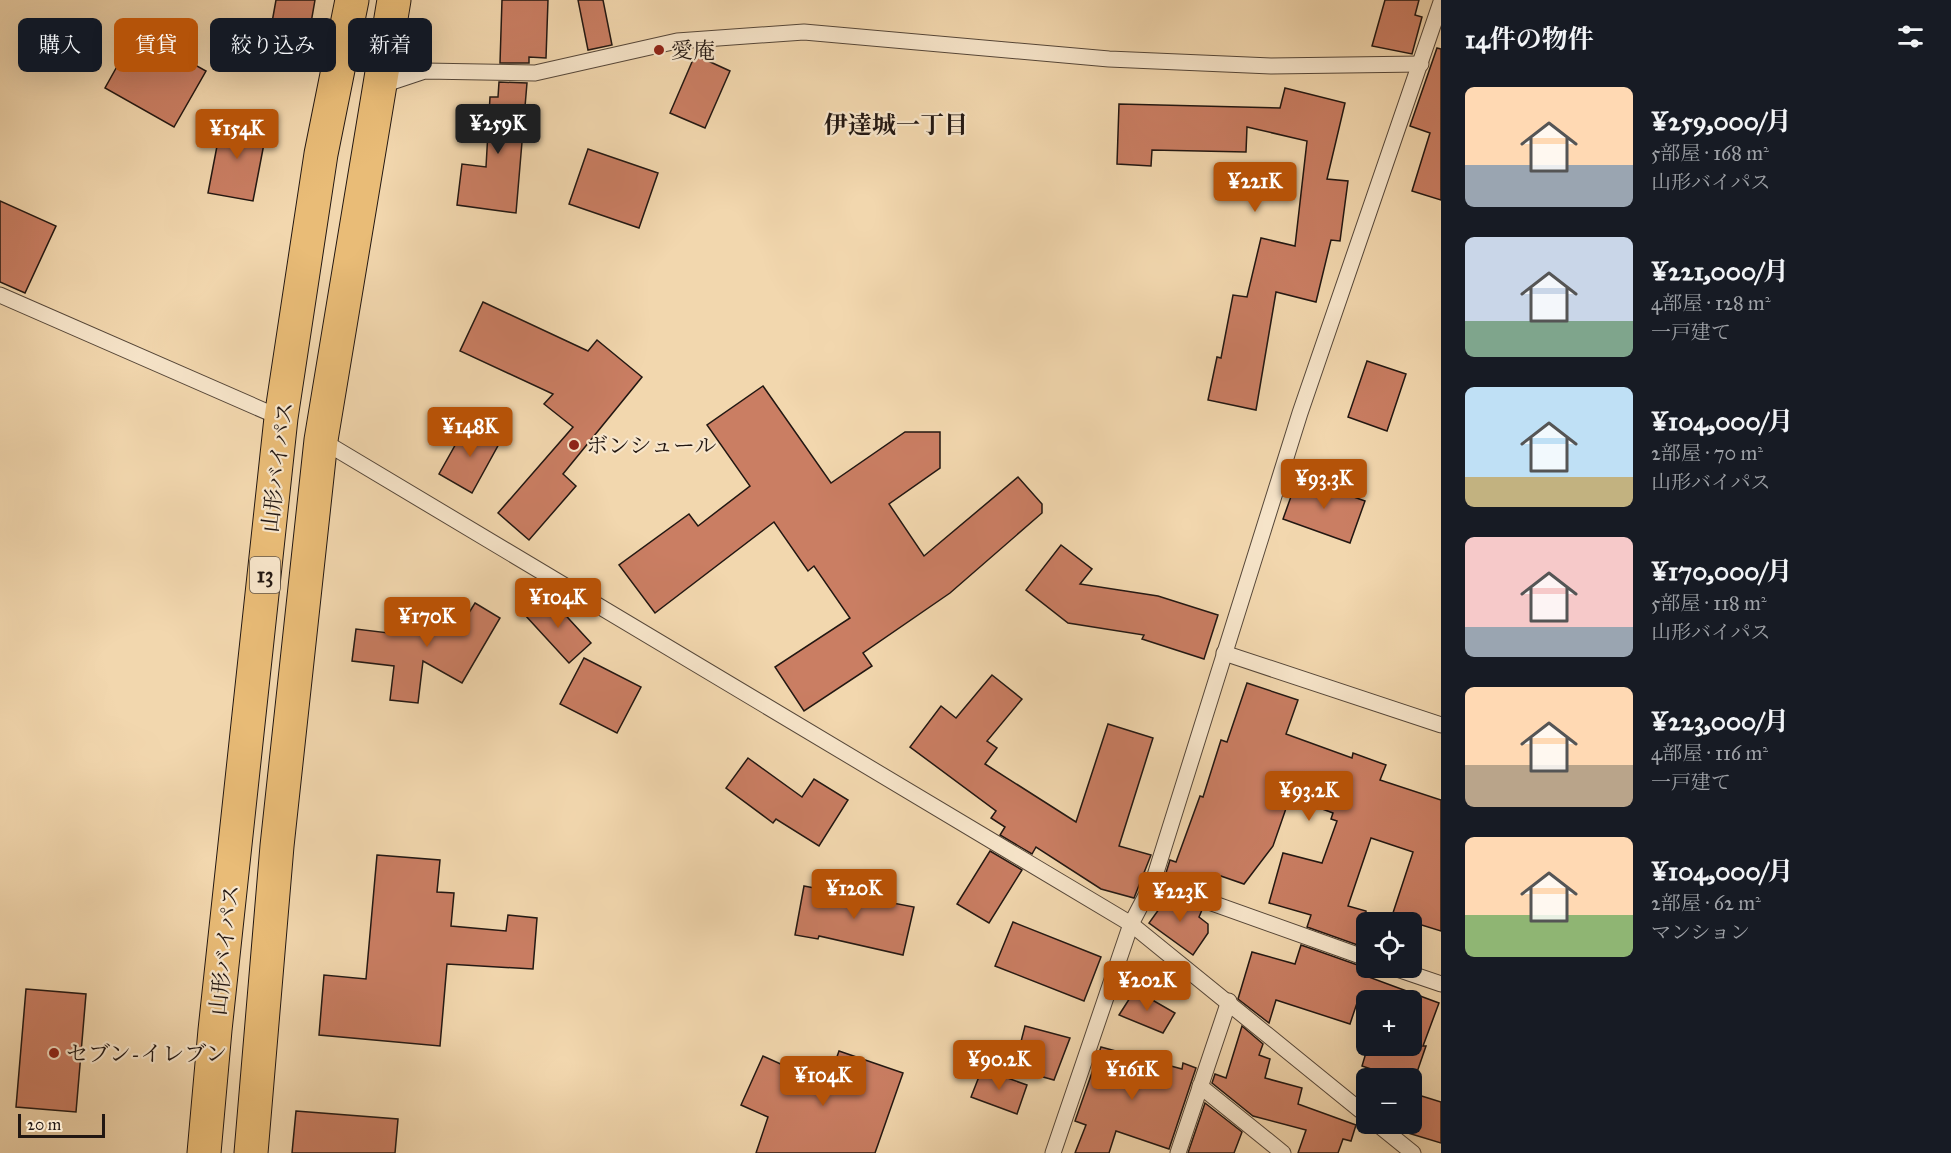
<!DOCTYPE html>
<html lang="ja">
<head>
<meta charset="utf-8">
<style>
  :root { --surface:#171b24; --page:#20242c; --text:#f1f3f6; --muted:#9ea1a6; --accent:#b45309 }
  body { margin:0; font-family:"IM FELL Great Primer","Noto Serif JP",serif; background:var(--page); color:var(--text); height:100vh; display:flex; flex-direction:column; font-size:22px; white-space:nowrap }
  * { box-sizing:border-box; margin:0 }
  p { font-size:20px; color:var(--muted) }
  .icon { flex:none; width:33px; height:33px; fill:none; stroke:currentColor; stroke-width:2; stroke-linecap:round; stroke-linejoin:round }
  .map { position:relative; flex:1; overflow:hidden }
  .sheet { display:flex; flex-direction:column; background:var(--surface); width:510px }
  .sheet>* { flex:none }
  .guide { position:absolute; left:18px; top:18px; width:570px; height:54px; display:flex; gap:12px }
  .tools { position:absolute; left:1356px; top:912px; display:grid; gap:12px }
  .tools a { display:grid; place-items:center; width:66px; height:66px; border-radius:9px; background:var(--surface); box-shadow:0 6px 24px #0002; font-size:30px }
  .scale { position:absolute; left:18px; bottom:15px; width:87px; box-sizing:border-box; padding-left:6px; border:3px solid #221712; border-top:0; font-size:16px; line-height:21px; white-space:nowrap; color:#221712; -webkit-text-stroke:4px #f7e5ca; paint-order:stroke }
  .price { position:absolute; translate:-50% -51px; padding:0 14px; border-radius:6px; background:var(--accent); color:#fff; font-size:20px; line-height:39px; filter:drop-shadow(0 2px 3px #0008) }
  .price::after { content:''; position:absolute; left:50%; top:36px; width:18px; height:14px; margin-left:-9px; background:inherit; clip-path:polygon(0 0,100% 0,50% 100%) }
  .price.selected { background:#222; color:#fff }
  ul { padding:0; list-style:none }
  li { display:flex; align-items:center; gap:18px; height:150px; padding:0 24px }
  li span { display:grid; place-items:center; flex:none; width:168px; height:120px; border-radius:9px; color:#555 }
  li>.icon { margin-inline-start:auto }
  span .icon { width:72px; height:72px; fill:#fffc; stroke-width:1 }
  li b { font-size:26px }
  h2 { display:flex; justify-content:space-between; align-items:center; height:72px; padding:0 24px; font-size:26px }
  .tag { padding:0 21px; border-radius:9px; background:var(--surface); box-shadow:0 6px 24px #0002; font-size:21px; line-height:54px }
  .tag.selected { background:var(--accent); color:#fff }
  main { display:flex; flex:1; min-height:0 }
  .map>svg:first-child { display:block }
  .building { fill:#ca7e63; stroke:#221712; stroke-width:1.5 }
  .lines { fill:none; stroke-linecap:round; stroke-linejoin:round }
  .lane-casing { stroke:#564739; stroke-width:17 }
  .highway-casing { stroke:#221712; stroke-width:35 }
  .lane { stroke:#f7e5ca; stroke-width:15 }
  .highway { stroke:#e9bc77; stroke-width:33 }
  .poi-dot { fill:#8f2418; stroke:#f7e5ca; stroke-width:2 }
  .labels { text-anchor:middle; stroke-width:4.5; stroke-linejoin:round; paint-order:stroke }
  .shield { fill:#f7e5ca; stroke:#625549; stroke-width:1.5 }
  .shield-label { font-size:21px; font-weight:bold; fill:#221712 }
  .poi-label { font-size:22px; fill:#221712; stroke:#f7e5ca; text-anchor:start }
  .street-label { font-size:22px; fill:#221712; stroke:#f7e5ca }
  .neighbourhood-label { font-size:24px; font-weight:bold; fill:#221712; stroke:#f7e5ca }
</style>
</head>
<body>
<main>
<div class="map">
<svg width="1441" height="1153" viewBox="0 0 1441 1153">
  <rect width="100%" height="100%" fill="#f2d7ae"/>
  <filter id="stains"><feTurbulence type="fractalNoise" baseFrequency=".00333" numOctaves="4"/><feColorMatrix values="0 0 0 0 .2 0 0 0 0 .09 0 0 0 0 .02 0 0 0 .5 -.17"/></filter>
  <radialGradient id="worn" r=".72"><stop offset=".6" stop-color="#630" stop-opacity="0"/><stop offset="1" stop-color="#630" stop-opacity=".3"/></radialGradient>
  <g class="building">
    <path d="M 276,0 L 315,0 L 307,46 L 269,39 Z"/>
    <path d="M 502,0 L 548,0 L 546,58 L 529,57 L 529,63 L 500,63 Z"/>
    <path d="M 578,0 L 603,0 L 612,45 L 588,50 Z"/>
    <path d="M 1385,0 L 1419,0 L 1415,15 L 1422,17 L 1412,54 L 1372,46 Z"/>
    <path d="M 129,45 L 174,71 L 181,57 L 206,71 L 174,127 L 105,88 Z"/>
    <path d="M 1437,48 L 1441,49 L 1441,200 L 1412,191 L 1430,133 L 1410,126 Z"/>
    <path d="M 695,55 L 730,71 L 705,128 L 670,113 Z"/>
    <path d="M 499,82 L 527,83 L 516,213 L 457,205 L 462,164 L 486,167 L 490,97 L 498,97 Z"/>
    <path d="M 1285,88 L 1345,103 L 1327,179 L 1348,181 L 1340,241 L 1331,240 L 1316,302 L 1276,292 L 1256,410 L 1208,400 L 1217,357 L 1221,358 L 1233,295 L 1247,297 L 1261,238 L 1295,246 L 1307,141 L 1247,127 L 1246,152 L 1152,150 L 1151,166 L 1117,164 L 1119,104 L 1280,108 Z"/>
    <path d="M 222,120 L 267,128 L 253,201 L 208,193 Z"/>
    <path d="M 588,149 L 658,173 L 639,228 L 569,204 Z"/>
    <path d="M 0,201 L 56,226 L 25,293 L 0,282 Z"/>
    <path d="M 483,302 L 588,351 L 597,340 L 642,377 L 563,474 L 576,486 L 529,540 L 498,513 L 573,427 L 544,404 L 553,394 L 460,351 Z"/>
    <path d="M 1367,361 L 1406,374 L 1387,431 L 1348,417 Z"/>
    <path d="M 763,386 L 831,483 L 905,432 L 940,432 L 940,468 L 889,504 L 924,556 L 1018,477 L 1042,504 L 1042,513 L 950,593 L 863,653 L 872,666 L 804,711 L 775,667 L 850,618 L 814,566 L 808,571 L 774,522 L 655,613 L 619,565 L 689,514 L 698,526 L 750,486 L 707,425 Z"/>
    <path d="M 467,424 L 500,442 L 472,493 L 439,474 Z"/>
    <path d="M 1298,477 L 1365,501 L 1350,543 L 1283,519 Z"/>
    <path d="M 1061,545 L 1092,569 L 1080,584 L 1158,596 L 1218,615 L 1204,659 L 1142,639 L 1144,635 L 1068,623 L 1026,590 Z"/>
    <path d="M 547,595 L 591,643 L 569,663 L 525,615 Z"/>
    <path d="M 475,603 L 500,618 L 462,683 L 423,661 L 418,703 L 390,700 L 394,666 L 352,661 L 356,629 L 405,635 L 406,627 L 421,629 L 424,610 L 467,616 Z"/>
    <path d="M 584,658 L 641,687 L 617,733 L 560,704 Z"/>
    <path d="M 992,675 L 1022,699 L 987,741 L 997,748 L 985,764 L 1076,822 L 1108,724 L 1153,738 L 1119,846 L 1151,855 L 1134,898 L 1101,889 L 1036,847 L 1032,854 L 1000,835 L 1005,827 L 991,818 L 996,811 L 910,747 L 941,706 L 956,718 Z"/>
    <path d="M 1247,683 L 1298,700 L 1286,734 L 1352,758 L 1353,753 L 1386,765 L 1380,780 L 1441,800 L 1441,931 L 1412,922 L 1390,922 L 1413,852 L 1371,838 L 1348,906 L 1366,911 L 1366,948 L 1307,927 L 1311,915 L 1269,903 L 1283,853 L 1322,863 L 1337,821 L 1331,819 L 1333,813 L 1290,797 L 1273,846 L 1244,884 L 1215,874 L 1208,891 L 1165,876 L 1170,860 L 1176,862 L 1200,796 L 1203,797 L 1221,740 L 1227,742 Z"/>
    <path d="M 748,758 L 802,797 L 814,779 L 848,800 L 819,846 L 776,819 L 773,823 L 726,788 Z"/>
    <path d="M 990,851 L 1022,870 L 989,923 L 957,904 Z"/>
    <path d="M 377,855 L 440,860 L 437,892 L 454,893 L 451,926 L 506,931 L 508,915 L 537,918 L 533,969 L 447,964 L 440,1046 L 319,1035 L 324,975 L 366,979 Z"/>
    <path d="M 804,886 L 914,907 L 903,955 L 819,936 L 818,939 L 795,935 Z"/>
    <path d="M 1158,894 L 1202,910 L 1199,917 L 1208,924 L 1208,933 L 1193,955 L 1149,923 L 1162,905 L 1153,903 Z"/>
    <path d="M 1013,922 L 1101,957 L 1084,1001 L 995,966 Z"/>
    <path d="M 1301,945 L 1366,968 L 1366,976 L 1439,1003 L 1423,1046 L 1426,1046 L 1415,1078 L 1384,1078 L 1386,1074 L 1362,1066 L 1368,1046 L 1412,1046 L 1412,1000 L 1358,1000 L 1350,1024 L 1276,1000 L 1269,1023 L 1238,999 L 1252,952 L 1295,964 Z"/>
    <path d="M 26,989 L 86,994 L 76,1112 L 16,1107 Z"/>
    <path d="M 1135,990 L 1175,1013 L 1163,1033 L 1119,1015 Z"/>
    <path d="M 1025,1026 L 1070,1038 L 1054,1080 L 1014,1069 Z"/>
    <path d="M 1242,1026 L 1263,1044 L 1259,1055 L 1270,1059 L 1265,1078 L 1302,1088 L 1298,1104 L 1356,1125 L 1351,1141 L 1343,1139 L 1338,1153 L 1298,1153 L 1306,1130 L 1253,1116 L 1212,1083 L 1215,1074 L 1226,1078 Z"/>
    <path d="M 1101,1047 L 1182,1069 L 1183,1063 L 1196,1068 L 1169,1149 L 1116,1131 L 1109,1153 L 1075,1153 L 1086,1125 L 1075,1121 Z"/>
    <path d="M 839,1051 L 903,1073 L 875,1153 L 756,1153 L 768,1117 L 741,1105 L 763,1056 L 827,1085 Z"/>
    <path d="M 982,1069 L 1027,1085 L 1017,1114 L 971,1097 Z"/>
    <path d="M 1412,1093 L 1441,1102 L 1441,1143 L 1408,1133 L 1412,1124 Z"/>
    <path d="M 1205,1103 L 1242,1132 L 1234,1153 L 1188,1153 Z"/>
    <path d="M 296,1111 L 398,1119 L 395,1153 L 292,1153 Z"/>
  </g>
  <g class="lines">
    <defs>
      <g id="lane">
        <path d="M 380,86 L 425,71 L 535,73 L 677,41 L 804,32 L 1109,59 L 1271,66 L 1421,64"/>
        <path d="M 0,295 L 281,418"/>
        <path d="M 321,440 L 1131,924 L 1366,1115"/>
        <path d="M 1224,653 L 1441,725"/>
        <path d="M 1153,882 L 1366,958"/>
        <path d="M 1394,968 L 1441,984"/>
        <path d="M 1200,1086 L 1283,1153"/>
        <path d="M 1377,1124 L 1413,1153"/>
        <path d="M 1053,1153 L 1131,924 L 1153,882 L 1300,413 L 1441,2"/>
        <path d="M 1178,1153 L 1229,1001"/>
      </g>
      <g id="highway">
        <path d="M 204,1153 L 215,1030 L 281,418 L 321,154 L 352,0"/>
        <path d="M 251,1153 L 277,846 L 321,440 L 394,0"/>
      </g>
    </defs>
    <use href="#lane" class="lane-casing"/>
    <use href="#highway" class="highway-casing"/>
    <use href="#lane" class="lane"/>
    <use href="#highway" class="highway"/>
  </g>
  <g class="poi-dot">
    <circle cx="659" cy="50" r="6"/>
    <circle cx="574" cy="445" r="6"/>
    <circle cx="54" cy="1053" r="6"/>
  </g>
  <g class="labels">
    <rect class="shield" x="250" y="557" width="30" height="36" rx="4.5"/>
    <g class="shield-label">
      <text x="265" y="582">13</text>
    </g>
    <g class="poi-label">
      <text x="671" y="58">愛庵</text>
      <text x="586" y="453">ボンシュール</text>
      <text x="66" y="1061">セブン-イレブン</text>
    </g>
    <g class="street-label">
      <text transform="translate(277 467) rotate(-83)" y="8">山形バイパス</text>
      <text transform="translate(224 950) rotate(-84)" y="8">山形バイパス</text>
    </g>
    <g class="neighbourhood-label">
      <text x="896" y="133">伊達城一丁目</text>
    </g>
  </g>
  <rect width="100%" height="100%" filter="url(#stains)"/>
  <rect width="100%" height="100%" fill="url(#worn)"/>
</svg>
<div class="tools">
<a><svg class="icon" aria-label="locate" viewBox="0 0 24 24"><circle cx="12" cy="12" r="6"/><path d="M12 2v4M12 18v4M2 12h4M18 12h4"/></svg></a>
<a>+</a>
<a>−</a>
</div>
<div class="scale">20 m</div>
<b class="price selected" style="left:498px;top:155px">¥259K</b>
<b class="price" style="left:237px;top:160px">¥154K</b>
<b class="price" style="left:1255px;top:213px">¥221K</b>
<b class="price" style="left:470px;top:458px">¥148K</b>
<b class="price" style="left:1324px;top:510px">¥93.3K</b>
<b class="price" style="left:558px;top:629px">¥104K</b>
<b class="price" style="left:427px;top:648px">¥170K</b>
<b class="price" style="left:1309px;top:822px">¥93.2K</b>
<b class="price" style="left:854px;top:920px">¥120K</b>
<b class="price" style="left:1180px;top:923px">¥223K</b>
<b class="price" style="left:1147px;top:1012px">¥202K</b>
<b class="price" style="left:999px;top:1091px">¥90.2K</b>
<b class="price" style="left:1132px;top:1101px">¥161K</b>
<b class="price" style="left:823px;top:1107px">¥104K</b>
<div class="guide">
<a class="tag">購入</a>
<a class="tag selected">賃貸</a>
<a class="tag">絞り込み</a>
<a class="tag">新着</a>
</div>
</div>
<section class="sheet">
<h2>14件の物件<svg class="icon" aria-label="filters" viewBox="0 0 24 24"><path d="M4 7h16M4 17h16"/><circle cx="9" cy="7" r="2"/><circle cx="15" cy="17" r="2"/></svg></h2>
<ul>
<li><span style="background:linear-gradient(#ffd9b3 65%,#9aa5b1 0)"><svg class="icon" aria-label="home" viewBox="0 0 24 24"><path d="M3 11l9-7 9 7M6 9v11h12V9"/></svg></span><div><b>¥259,000/月</b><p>5部屋 · 168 m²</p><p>山形バイパス</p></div></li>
<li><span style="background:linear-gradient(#c9d6e8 70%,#7fa58c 0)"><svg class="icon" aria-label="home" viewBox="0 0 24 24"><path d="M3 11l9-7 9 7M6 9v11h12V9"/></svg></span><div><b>¥221,000/月</b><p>4部屋 · 128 m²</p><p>一戸建て</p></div></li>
<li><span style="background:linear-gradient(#bfe0f5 75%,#c2b280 0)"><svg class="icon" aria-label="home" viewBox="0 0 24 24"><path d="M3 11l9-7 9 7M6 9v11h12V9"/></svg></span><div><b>¥104,000/月</b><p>2部屋 · 70 m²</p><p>山形バイパス</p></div></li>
<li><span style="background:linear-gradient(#f6c9c9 75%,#9aa5b1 0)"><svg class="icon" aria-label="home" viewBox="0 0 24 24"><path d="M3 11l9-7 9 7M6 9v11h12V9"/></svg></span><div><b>¥170,000/月</b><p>5部屋 · 118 m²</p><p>山形バイパス</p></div></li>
<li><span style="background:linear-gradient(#ffd9b3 65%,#b9a48a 0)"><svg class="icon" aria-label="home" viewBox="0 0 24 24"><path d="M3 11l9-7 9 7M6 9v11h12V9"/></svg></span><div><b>¥223,000/月</b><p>4部屋 · 116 m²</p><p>一戸建て</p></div></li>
<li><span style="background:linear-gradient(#ffd9b3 65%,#8fb573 0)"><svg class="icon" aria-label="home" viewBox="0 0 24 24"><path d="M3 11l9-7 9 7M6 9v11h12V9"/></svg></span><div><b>¥104,000/月</b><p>2部屋 · 62 m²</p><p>マンション</p></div></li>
</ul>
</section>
</main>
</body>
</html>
